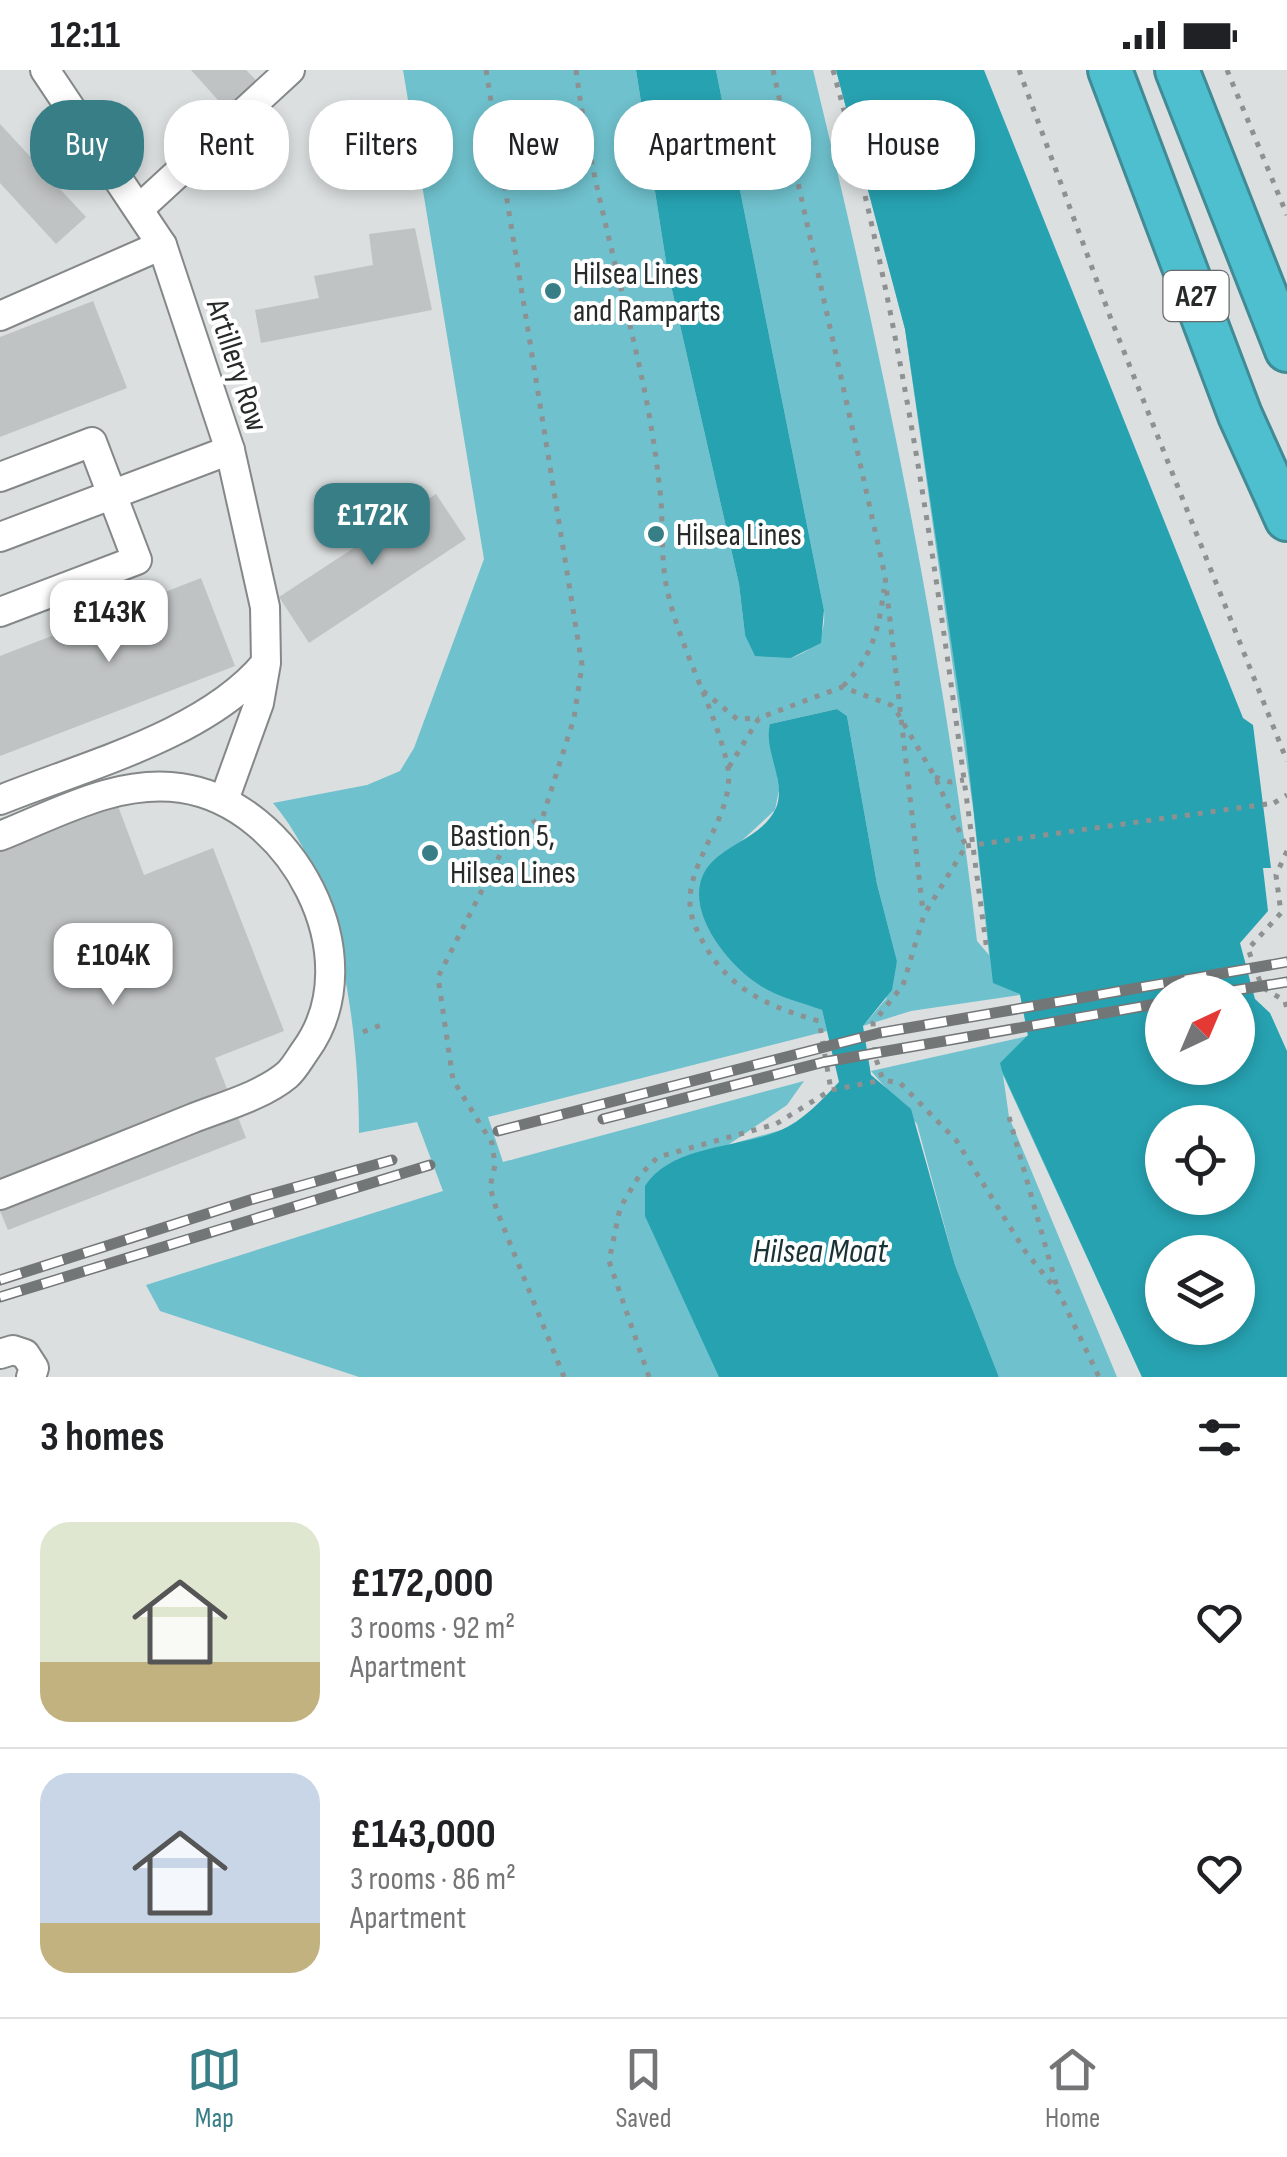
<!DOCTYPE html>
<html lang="en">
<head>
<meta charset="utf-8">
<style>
  :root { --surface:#fff; --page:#f6f6f6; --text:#202124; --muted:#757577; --line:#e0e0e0; --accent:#377e87 }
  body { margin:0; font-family:"Sofia Sans Condensed",sans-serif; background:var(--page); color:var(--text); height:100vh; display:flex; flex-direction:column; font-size:38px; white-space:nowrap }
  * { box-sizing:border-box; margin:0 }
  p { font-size:32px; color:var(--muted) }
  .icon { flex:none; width:55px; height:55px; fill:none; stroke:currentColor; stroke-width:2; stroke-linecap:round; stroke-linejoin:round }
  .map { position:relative; height:1307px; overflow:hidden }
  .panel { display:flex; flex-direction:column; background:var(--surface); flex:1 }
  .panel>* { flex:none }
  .top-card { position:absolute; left:30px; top:30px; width:1228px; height:90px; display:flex; gap:20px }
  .needle { width:65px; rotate:44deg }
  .fabs { position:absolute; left:1145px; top:905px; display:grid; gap:20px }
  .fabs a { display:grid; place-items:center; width:110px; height:110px; border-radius:50%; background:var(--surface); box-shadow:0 5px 15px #0003; font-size:50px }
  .price { position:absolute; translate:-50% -85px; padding:0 22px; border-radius:20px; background:#fff; color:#222; font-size:32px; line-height:65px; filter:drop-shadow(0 2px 5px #0008) }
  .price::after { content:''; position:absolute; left:50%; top:60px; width:30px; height:22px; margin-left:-15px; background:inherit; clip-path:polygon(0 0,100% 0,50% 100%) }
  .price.selected { background:var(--accent); color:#fff }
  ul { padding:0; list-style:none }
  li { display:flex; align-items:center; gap:30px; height:250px; padding:0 40px }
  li+li { border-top:2px solid var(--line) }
  li span { display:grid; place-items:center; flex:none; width:280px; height:200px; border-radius:30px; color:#555 }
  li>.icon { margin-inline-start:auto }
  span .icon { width:120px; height:120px; fill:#fffc; stroke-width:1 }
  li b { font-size:42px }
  h2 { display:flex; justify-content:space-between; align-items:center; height:120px; padding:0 40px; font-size:42px }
  .tag { padding:0 35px; border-radius:40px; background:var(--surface); box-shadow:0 5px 15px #0003; font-size:35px; line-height:90px }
  .tag.selected { background:var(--accent); color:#fff }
  .status { display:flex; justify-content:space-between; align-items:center; height:70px; padding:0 50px; background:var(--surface); direction:ltr }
  .status svg { height:28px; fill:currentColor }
  .tab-bar { display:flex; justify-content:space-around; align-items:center; height:140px; border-top:2px solid var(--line); background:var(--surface); font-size:28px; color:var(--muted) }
  .tab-bar a { display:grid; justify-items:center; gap:5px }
  .tab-bar .selected { color:var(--accent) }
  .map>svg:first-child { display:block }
  .green { fill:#6fc1cd }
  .water { fill:#27a2b1; fill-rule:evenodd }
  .building { fill:#c0c3c4 }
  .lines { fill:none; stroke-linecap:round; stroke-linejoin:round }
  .minor-casing { stroke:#848888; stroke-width:32 }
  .highway-casing { stroke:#408b95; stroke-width:48 }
  .path { stroke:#8d9191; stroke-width:5; stroke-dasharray:5 8; stroke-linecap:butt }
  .minor { stroke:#fff; stroke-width:28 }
  .highway { stroke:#4dbfce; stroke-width:42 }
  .rail-casing { stroke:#737677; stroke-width:11 }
  .rail { stroke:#fff; stroke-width:8; stroke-dasharray:22; stroke-linecap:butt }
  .path-bridge { stroke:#8d9191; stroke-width:5; stroke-dasharray:5 8; stroke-linecap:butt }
  .poi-dot { fill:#377e87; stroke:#fff; stroke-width:4 }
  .labels { text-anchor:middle; stroke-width:8; stroke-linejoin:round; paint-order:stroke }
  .shield { fill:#fff; stroke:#686a6a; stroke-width:2.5 }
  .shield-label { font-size:30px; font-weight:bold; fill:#282a2a }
  .poi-label { font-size:32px; fill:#282a2a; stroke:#fff; text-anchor:start }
  .street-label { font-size:32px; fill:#282a2a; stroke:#fff }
  .water-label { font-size:35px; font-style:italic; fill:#193236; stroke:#fff }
</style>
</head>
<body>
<div class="status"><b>12:11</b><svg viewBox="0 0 49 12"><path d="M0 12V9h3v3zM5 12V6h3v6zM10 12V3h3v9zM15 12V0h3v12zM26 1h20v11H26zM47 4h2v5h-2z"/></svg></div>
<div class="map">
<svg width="1287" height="1307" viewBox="0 0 1287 1307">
  <rect width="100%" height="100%" fill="#dbdfe0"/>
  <path class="green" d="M 403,0 L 636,0 L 667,198 L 739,514 L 745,565 L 791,588 C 816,579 826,566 824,540 L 716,0 L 813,0 C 883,287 943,577 977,871 L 989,885 L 973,738 L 905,259 L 836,0 L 885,0 L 1162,1258 L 1142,1307 L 1003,1005 L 1009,1047 L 1117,1307 L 999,1307 L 955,1195 L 917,1054 L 871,1001 L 1028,966 L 1020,925 L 911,941 L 863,956 L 886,929 L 897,891 L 877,814 L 847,646 L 837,639 L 770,654 L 779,720 L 775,740 L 735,777 L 770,921 L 822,940 L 827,961 L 488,1047 L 503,1092 L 804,1011 L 787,1035 L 728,1075 L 781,1060 L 824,1307 L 359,1307 L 160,1241 L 146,1215 L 443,1121 L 417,1052 L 359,1063 C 359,962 341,812 273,733 L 367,715 L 400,701 L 414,678 L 484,489 Z"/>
  <g class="water">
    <path d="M 636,0 L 716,0 L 824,540 L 821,573 L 791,588 L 755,586 L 745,565 L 739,514 L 667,198 Z"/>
    <path d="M 836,0 L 984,0 L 1243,648 L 1253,655 L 1271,798 L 1263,798 L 1268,841 L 1240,873 L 1255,929 L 1270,943 L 1287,981 L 1287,1307 L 1142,1307 L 1002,1001 L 1000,993 L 1028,965 L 1020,924 L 993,913 L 966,672 L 905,259 ZM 1238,922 L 1238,998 L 1162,998 L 1162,922 ZM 1238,1052 L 1238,1128 L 1162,1128 L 1162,1052 ZM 1238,1182 L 1238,1258 L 1162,1258 L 1162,1182 Z"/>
    <path d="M 837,639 L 847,646 L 877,814 L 897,891 L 892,920 L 863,956 L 871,1005 L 911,1039 L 955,1195 L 999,1307 L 719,1307 L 645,1146 L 645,1116 C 671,1075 738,1078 779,1061 C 803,1051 822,1030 839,1012 L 822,940 C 801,932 776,927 758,914 C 723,891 676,829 712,792 C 730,773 764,765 776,738 C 787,711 763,681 770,654 Z"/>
  </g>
  <g class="building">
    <path d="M 191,0 L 246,0 L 257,11 L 226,39 Z"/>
    <path d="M 0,54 L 86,147 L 56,174 L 0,113 Z"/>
    <path d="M 415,158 L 432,240 L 261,273 L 255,240 L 319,228 L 314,206 L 373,195 L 369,164 Z"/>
    <path d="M 93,231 L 127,318 L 0,367 L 0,267 Z"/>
    <path d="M 436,424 L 466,469 L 309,573 L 279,527 Z"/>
    <path d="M 201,508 L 235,596 L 0,686 L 0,586 Z"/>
    <path d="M 109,712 L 144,805 L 213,778 L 284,961 L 215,988 L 246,1068 L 8,1160 L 0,1141 L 0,754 Z"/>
  </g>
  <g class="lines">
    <defs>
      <g id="minor">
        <path d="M 45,0 L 162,175 L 230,380 L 265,537 L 266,593 L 259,633 L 224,730"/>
        <path d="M 140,138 L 290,0"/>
        <path d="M 0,246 L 162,175"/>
        <path d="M 0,407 L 92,372 L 137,490 L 0,542"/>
        <path d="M 0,467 L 230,380"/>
        <path d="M 0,730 C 84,696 206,665 265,594"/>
        <path d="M 0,766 C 58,743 117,709 181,718 C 291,734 374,887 305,981 C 300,988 294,999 287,1005 C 262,1026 221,1037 191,1049 C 127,1075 64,1100 0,1125"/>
        <path d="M 0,1284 L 13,1280 L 25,1284 L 34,1298 L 31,1307"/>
      </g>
      <g id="highway">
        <path d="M 1110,0 L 1240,345 L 1287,449"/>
        <path d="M 1177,0 L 1287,280"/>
      </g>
    </defs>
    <use href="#minor" class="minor-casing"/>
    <use href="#highway" class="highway-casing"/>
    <g class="path">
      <path d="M 486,0 L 582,595 L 574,648 L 543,746 L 508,769 L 438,907 L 453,1010 L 492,1073 L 495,1095 L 490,1117 L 497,1141 L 564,1307"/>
      <path d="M 576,0 C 589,103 619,202 641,304 C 650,345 657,389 661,431 C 663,458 661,487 666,514 C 678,576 713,633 727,693 C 740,748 673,800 694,853 C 719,914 759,934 819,951 L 831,1020"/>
      <path d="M 773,0 L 885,506 L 923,842"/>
      <path d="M 833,0 C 913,287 947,587 987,881"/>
      <path d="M 1019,0 L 1111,249 L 1287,691"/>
      <path d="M 1227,0 L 1287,145"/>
      <path d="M 843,616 C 872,588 879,559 884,519"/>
      <path d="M 703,621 L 737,649 L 759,648"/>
      <path d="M 729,697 L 759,648 L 842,617 L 891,635 L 897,642 L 935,707 L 966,776 L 924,845 L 903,915 L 873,953 L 875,986 L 883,1010 L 900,1013 L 956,1070 L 1025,1181 L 1059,1223 L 1099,1307"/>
      <path d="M 935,707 L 950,712 L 964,710"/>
      <path d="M 1274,733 L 1287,725"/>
      <path d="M 1287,781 L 1276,805 L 1281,843 L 1248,879 L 1262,917 L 1285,931 L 1287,939"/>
      <path d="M 363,962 L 381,955"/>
      <path d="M 1009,1047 L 1057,1217"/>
      <path d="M 649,1307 L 609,1191 L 620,1138 L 639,1106 L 658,1087 L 776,1054 L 831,1020 L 883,1010"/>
    </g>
    <use href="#minor" class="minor"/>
    <use href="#highway" class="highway"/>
    <defs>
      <g id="rail">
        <path d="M 1224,922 L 1287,912"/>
        <path d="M 603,1049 L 824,992 L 1162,933"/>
        <path d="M 498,1061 L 879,963 L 1287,892"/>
        <path d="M 0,1210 L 250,1130 L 392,1090"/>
        <path d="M 0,1227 L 430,1095"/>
      </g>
    </defs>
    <use href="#rail" class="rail-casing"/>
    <use href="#rail" class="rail"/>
    <path class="path-bridge" d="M 966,776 L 1274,733"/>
  </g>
  <g class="poi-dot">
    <circle cx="553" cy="221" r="10"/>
    <circle cx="656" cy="464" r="10"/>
    <circle cx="430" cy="783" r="10"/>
  </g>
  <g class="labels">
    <rect class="shield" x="1163.5" y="201" width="65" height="50" rx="8"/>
    <g class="shield-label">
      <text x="1196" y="236">A27</text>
    </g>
    <g class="poi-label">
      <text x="573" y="214">Hilsea Lines<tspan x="573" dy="37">and Ramparts</tspan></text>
      <text x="676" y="475">Hilsea Lines</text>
      <text x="450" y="776">Bastion 5,<tspan x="450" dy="37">Hilsea Lines</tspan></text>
    </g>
    <g class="street-label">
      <text transform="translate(238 295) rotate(72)" y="11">Artillery Row</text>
    </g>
    <g class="water-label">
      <text x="820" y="1192">Hilsea Moat</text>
    </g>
  </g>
</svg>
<div class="fabs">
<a><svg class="needle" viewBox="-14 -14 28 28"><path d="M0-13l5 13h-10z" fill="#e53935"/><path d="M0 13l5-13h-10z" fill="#757577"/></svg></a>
<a><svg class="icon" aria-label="locate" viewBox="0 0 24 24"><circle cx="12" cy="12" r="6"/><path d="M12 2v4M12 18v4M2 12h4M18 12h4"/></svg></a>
<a><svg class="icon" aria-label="layers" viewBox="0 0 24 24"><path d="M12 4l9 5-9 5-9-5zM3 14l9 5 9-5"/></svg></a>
</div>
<b class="price selected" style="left:372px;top:498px">£172K</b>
<b class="price" style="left:109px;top:595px">£143K</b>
<b class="price" style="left:113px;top:938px">£104K</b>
<div class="top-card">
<a class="tag selected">Buy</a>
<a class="tag">Rent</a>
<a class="tag">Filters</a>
<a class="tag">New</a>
<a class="tag">Apartment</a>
<a class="tag">House</a>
</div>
</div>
<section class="panel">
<h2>3 homes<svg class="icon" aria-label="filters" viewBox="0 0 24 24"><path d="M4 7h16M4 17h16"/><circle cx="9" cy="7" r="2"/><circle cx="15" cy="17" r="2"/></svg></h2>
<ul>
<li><span style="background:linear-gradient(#dfe7d0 70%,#c2b280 0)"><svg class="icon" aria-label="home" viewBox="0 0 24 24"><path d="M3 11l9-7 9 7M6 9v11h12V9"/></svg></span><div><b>£172,000</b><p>3 rooms · 92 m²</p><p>Apartment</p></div><svg class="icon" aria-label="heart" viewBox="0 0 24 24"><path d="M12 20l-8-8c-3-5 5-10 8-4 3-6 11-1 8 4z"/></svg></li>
<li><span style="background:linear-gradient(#c9d6e8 75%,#c2b280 0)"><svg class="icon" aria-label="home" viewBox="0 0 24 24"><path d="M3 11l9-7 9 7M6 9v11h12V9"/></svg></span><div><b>£143,000</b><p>3 rooms · 86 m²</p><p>Apartment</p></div><svg class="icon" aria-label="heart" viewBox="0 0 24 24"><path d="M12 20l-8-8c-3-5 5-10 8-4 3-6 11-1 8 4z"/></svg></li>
</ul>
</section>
<nav class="tab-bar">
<a class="selected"><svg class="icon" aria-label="map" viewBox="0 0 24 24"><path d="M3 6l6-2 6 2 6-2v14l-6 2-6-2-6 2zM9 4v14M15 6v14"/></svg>Map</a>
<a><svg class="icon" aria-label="saved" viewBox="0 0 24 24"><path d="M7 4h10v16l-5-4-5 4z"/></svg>Saved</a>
<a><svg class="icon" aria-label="home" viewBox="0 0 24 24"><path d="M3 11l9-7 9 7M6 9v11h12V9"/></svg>Home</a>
</nav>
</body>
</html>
